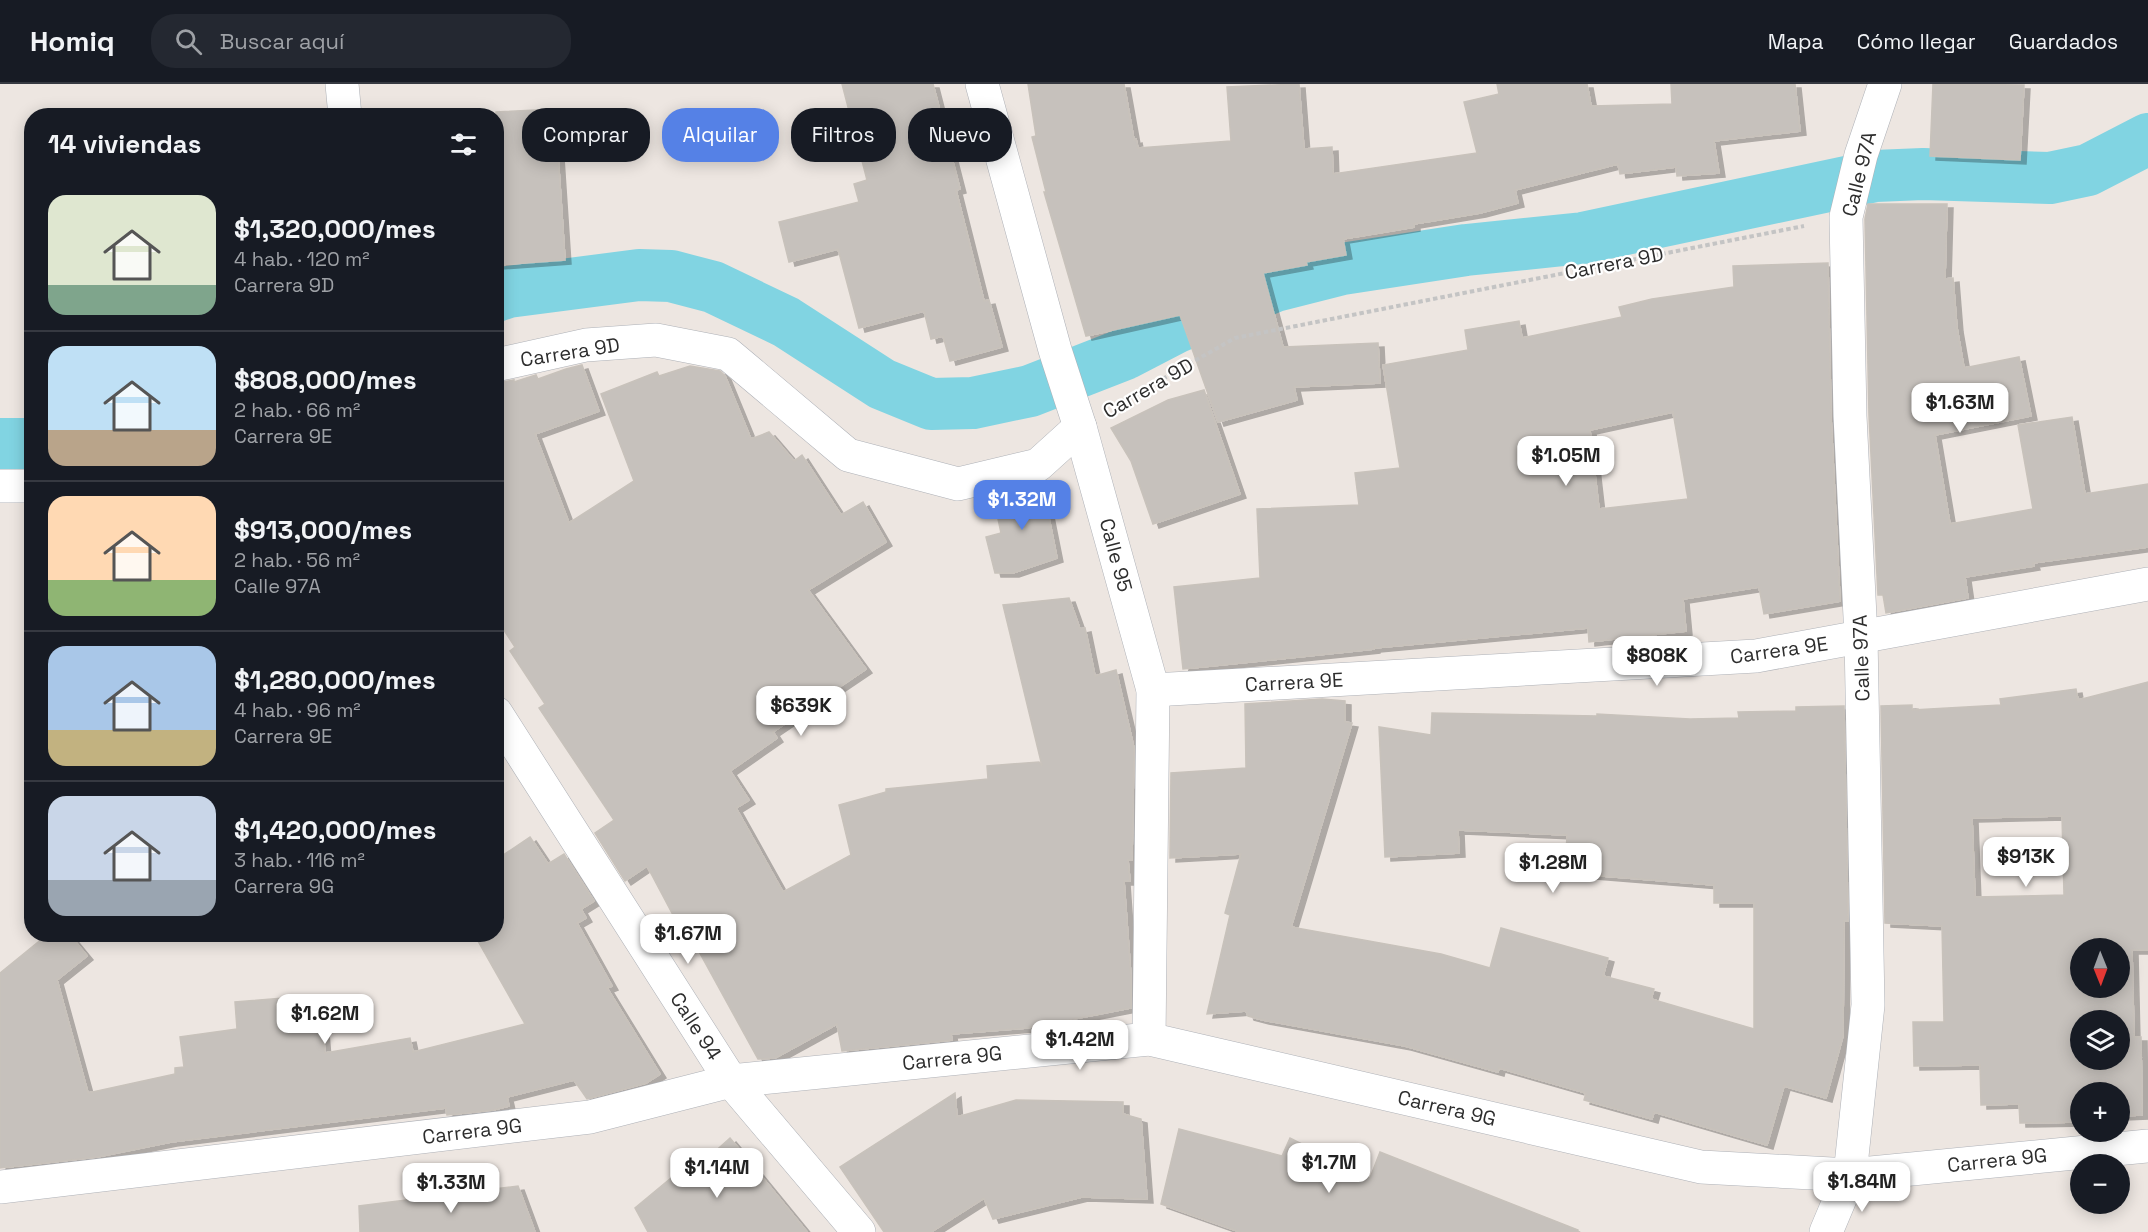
<!DOCTYPE html>
<html lang="es">
<head>
<meta charset="utf-8">
<style>
  :root { --surface:#171b24; --page:#242831; --text:#f1f3f6; --muted:#9ea1a6; --line:#363941; --accent:#5581e6 }
  body { margin:0; font-family:"Space Grotesk",sans-serif; background:var(--page); color:var(--text); height:100vh; display:flex; flex-direction:column; font-size:22px; white-space:nowrap }
  * { box-sizing:border-box; margin:0 }
  p { font-size:20px; color:var(--muted) }
  .icon { flex:none; width:33px; height:33px; fill:none; stroke:currentColor; stroke-width:2; stroke-linecap:round; stroke-linejoin:round }
  .map { position:relative; flex:1; overflow:hidden }
  .side { position:absolute; left:24px; top:24px; width:480px; height:834px; display:flex; flex-direction:column; background:var(--surface); border-radius:24px; box-shadow:0 3px 15px #0003 }
  .side>* { flex:none }
  .top-card { position:absolute; left:522px; top:24px; width:570px; height:54px; display:flex; gap:12px }
  .needle { width:39px; rotate:179deg }
  .fabs { position:absolute; left:2070px; top:854px; display:grid; gap:12px }
  .fabs a { display:grid; place-items:center; width:60px; height:60px; border-radius:50%; background:var(--surface); box-shadow:0 3px 15px #0003; font-size:30px }
  .price { position:absolute; translate:-50% -51px; padding:0 14px; border-radius:12px; background:#fff; color:#222; font-size:20px; line-height:39px; filter:drop-shadow(0 2px 3px #0008) }
  .price::after { content:''; position:absolute; left:50%; top:36px; width:18px; height:14px; margin-left:-9px; background:inherit; clip-path:polygon(0 0,100% 0,50% 100%) }
  .price.current { background:var(--accent); color:#fff }
  ul { padding:0; list-style:none }
  li { display:flex; align-items:center; gap:18px; height:150px; padding:0 24px }
  li+li { border-top:2px solid var(--line) }
  li span { display:grid; place-items:center; flex:none; width:168px; height:120px; border-radius:18px; color:#555 }
  li>.icon { margin-inline-start:auto }
  span .icon { width:72px; height:72px; fill:#fffc; stroke-width:1 }
  li b { font-size:26px }
  h2 { display:flex; justify-content:space-between; align-items:center; height:72px; padding:0 24px; font-size:26px }
  .chip { padding:0 21px; border-radius:24px; background:var(--surface); box-shadow:0 3px 15px #0003; font-size:21px; line-height:54px }
  .chip.current { background:var(--accent); color:#fff }
  header { display:flex; align-items:center; gap:36px; box-sizing:border-box; height:84px; padding:0 30px; background:var(--surface); border-bottom:2px solid var(--line) }
  header strong { font-size:28px }
  nav { display:flex; gap:33px; margin-inline-start:auto; font-size:21px }
  .search { width:420px; height:54px; background:var(--page); display:flex; align-items:center; gap:15px; box-sizing:border-box; padding:0 21px; border-radius:24px; color:var(--muted); font-size:22px }
  .map>svg:first-child { display:block }
  .lines { fill:none; stroke-linecap:round; stroke-linejoin:round }
  .canal { stroke:#81d4e2; stroke-width:52 }
  .building { fill:#c6c1bc; stroke:#c8c2bb; stroke-width:1.5; fill-rule:evenodd; filter:url(#shadow) }
  .minor-casing { stroke:#aeb1b7; stroke-width:34 }
  .tertiary-casing { stroke:#aeb1b7; stroke-width:34 }
  .path { stroke:#c4c4c4; stroke-width:4; stroke-dasharray:4.5 3; stroke-linecap:butt }
  .minor { stroke:#fff; stroke-width:33 }
  .tertiary { stroke:#fff; stroke-width:33 }
  .labels { text-anchor:middle; stroke-width:4.5; stroke-linejoin:round; paint-order:stroke }
  .street-label { font-size:20px; fill:#2d2d2d; stroke:#fff }
</style>
</head>
<body>
<header>
<strong>Homiq</strong>
<div class="search"><svg class="icon" aria-label="search" viewBox="0 0 24 24"><circle cx="10" cy="10" r="6"/><path d="M15 15l6 6"/></svg>Buscar aquí</div>
<nav><a>Mapa</a><a>Cómo llegar</a><a>Guardados</a></nav>
</header>
<div class="map">
<svg width="2148" height="1148" viewBox="0 0 2148 1148">
  <defs>
    <filter id="shadow"><feDropShadow dx="6" dy="4" stdDeviation="0" flood-color="#0004"/></filter>
  </defs>
  <rect width="100%" height="100%" fill="#ede6e1"/>
  <g class="lines">
    <g class="canal">
      <path d="M 496,212 L 508,208 L 639,191 L 671,192 L 713,203 L 786,238 L 882,300 L 931,320 L 973,319 L 1030,307 L 1125,270 L 1177,243 L 1275,202 L 1342,185 L 1466,166 L 1583,154 L 1875,92 L 1923,90 L 2050,94 L 2088,86 L 2148,55"/>
      <path d="M 0,360 L 32,360"/>
    </g>
  </g>
  <g class="building">
    <path d="M 842,0 L 933,0 L 960,105 L 956,106 L 984,217 L 989,216 L 1002,263 L 950,277 L 943,252 L 931,255 L 924,227 L 859,244 L 838,165 L 789,178 L 779,138 L 859,118 L 854,100 L 867,96 Z"/>
    <path d="M 1028,0 L 1124,0 L 1134,56 L 1136,55 L 1138,64 L 1231,57 L 1227,3 L 1299,0 L 1304,65 L 1332,63 L 1333,90 L 1477,69 L 1464,18 L 1499,10 L 1497,0 L 1587,0 L 1591,22 L 1672,20 L 1671,0 L 1795,0 L 1800,47 L 1714,57 L 1719,89 L 1677,92 L 1676,83 L 1620,90 L 1618,80 L 1515,106 L 1518,119 L 1480,129 L 1414,140 L 1414,143 L 1343,155 L 1346,171 L 1306,178 L 1307,181 L 1263,189 L 1283,263 L 1378,259 L 1380,299 L 1294,303 L 1297,316 L 1218,338 L 1180,231 L 1086,252 L 1044,108 L 1046,108 L 1032,53 L 1036,52 Z"/>
    <path d="M 1933,0 L 2024,1 L 2020,76 L 1930,72 Z"/>
    <path d="M 555,25 L 565,176 L 496,181 L 496,28 Z"/>
    <path d="M 1868,120 L 1947,120 L 1945,195 L 1953,194 L 1957,244 L 1964,284 L 2019,273 L 2031,332 L 1935,351 L 1950,440 L 2033,425 L 2018,341 L 2072,333 L 2085,410 L 2148,400 L 2148,463 L 2033,479 L 2034,482 L 1965,493 L 1968,514 L 1886,529 L 1883,511 L 1878,511 L 1869,331 L 1865,135 Z"/>
    <path d="M 1828,179 L 1831,333 L 1840,517 L 1764,530 L 1759,503 L 1683,515 L 1686,547 L 1589,558 L 1588,544 L 1375,564 L 1375,561 L 1374,565 L 1183,585 L 1174,503 L 1260,494 L 1257,425 L 1359,421 L 1355,389 L 1400,384 L 1383,281 L 1468,266 L 1465,246 L 1519,237 L 1522,254 L 1622,233 L 1619,223 L 1652,215 L 1734,203 L 1733,182 ZM 1673,328 L 1688,415 L 1599,425 L 1590,346 Z"/>
    <path d="M 582,281 L 599,327 L 535,350 L 569,439 L 634,397 L 601,310 L 657,288 L 659,292 L 690,282 L 720,287 L 725,292 L 751,355 L 769,348 L 794,377 L 802,371 L 841,431 L 863,418 L 886,458 L 808,506 L 866,585 L 773,648 L 777,654 L 730,687 L 749,716 L 736,724 L 783,808 L 851,771 L 839,721 L 886,708 L 886,705 L 988,695 L 987,682 L 1039,678 L 1042,682 L 1003,521 L 1069,514 L 1080,545 L 1085,544 L 1095,592 L 1116,586 L 1134,664 L 1132,776 L 1128,776 L 1130,797 L 1124,797 L 1131,893 L 1131,924 L 1027,944 L 951,950 L 952,956 L 842,967 L 837,940 L 775,974 L 758,975 L 686,844 L 681,846 L 647,782 L 625,797 L 595,749 L 614,736 L 539,624 L 545,620 L 510,567 L 515,563 L 496,534 L 496,299 L 514,296 L 514,298 L 536,291 L 538,295 L 566,285 Z"/>
    <path d="M 1204,306 L 1240,410 L 1153,440 L 1131,377 L 1111,344 L 1168,316 Z"/>
    <path d="M 1042,399 L 1057,474 L 1013,489 L 995,489 L 986,453 L 1001,449 L 993,411 Z"/>
    <path d="M 2148,598 L 2148,866 L 2132,866 L 2134,953 L 2141,953 L 2142,1031 L 2120,1032 L 2120,1008 L 2080,1008 L 2080,1038 L 2020,1039 L 2019,1020 L 1981,1021 L 1980,981 L 1914,982 L 1913,938 L 1944,938 L 1942,842 L 1885,839 L 1881,622 L 1912,621 L 1912,626 L 2001,621 L 2000,615 L 2076,605 L 2078,616 ZM 2062,732 L 2064,811 L 1975,813 L 1972,734 ZM 2080,864 L 2120,864 L 2120,903 L 2080,903 ZM 2080,936 L 2120,936 L 2120,975 L 2080,975 Z"/>
    <path d="M 1322,615 L 1345,617 L 1345,638 L 1352,639 L 1291,843 L 1441,870 L 1490,884 L 1501,844 L 1608,874 L 1603,892 L 1654,905 L 1651,915 L 1754,945 L 1754,819 L 1714,819 L 1714,801 L 1565,789 L 1567,751 L 1458,746 L 1459,769 L 1385,773 L 1379,643 L 1431,651 L 1432,629 L 1597,632 L 1597,630 L 1690,635 L 1739,634 L 1738,628 L 1796,627 L 1796,623 L 1844,622 L 1848,837 L 1844,837 L 1843,952 L 1826,1014 L 1784,1002 L 1767,1061 L 1654,1028 L 1652,1035 L 1584,1016 L 1586,1009 L 1499,984 L 1498,988 L 1405,962 L 1263,936 L 1248,932 L 1246,927 L 1207,930 L 1230,831 L 1225,829 L 1241,770 L 1170,774 L 1171,689 L 1246,684 L 1245,620 Z"/>
    <path d="M 530,753 L 548,780 L 564,770 L 594,817 L 581,825 L 586,834 L 577,839 L 612,902 L 607,904 L 660,990 L 646,999 L 587,1015 L 574,996 L 507,1013 L 509,1022 L 493,1026 L 447,1031 L 446,1024 L 171,1058 L 97,1073 L 0,1084 L 0,889 L 48,850 L 69,850 L 87,872 L 57,896 L 88,1009 L 175,990 L 175,984 L 184,983 L 180,953 L 237,945 L 235,918 L 320,911 L 325,969 L 410,954 L 413,968 L 525,940 L 474,850 L 496,850 L 496,776 Z"/>
    <path d="M 955,1009 L 957,1033 L 1016,1016 L 1123,1018 L 1123,1030 L 1141,1035 L 1147,1115 L 1082,1113 L 993,1135 L 984,1114 L 931,1148 L 884,1148 L 840,1083 Z"/>
    <path d="M 1179,1045 L 1282,1072 L 1290,1054 L 1370,1094 L 1380,1068 L 1578,1146 L 1578,1148 L 1240,1148 L 1161,1120 Z"/>
    <path d="M 730,1054 L 807,1148 L 648,1148 L 635,1124 L 706,1065 L 711,1071 Z"/>
    <path d="M 518,1102 L 535,1148 L 360,1148 L 359,1122 Z"/>
  </g>
  <g class="lines">
    <defs>
      <g id="minor">
        <path d="M 342,0 L 345,32"/>
        <path d="M 982,0 L 1055,266 L 1080,343 L 1153,606 L 1149,955"/>
        <path d="M 496,281 L 586,261 L 656,256 L 728,270 L 848,371 L 958,400 L 1038,381 L 1080,343"/>
        <path d="M 0,402 L 32,402"/>
        <path d="M 1153,606 L 1756,572 L 2148,500"/>
        <path d="M 496,629 L 731,997 L 859,1148"/>
        <path d="M 1826,1148 L 1850,1091 L 1868,921 L 1861,553 L 1850,332 L 1846,133 L 1861,71 L 1885,0"/>
      </g>
      <path id="tertiary" d="M 0,1103 L 590,1033 L 731,997 L 1149,955 L 1701,1083 L 1850,1091 L 2148,1062"/>
    </defs>
    <use href="#minor" class="minor-casing"/>
    <use href="#tertiary" class="tertiary-casing"/>
    <path class="path" d="M 1117,321 L 1235,254 L 1804,142"/>
    <use href="#minor" class="minor"/>
    <use href="#tertiary" class="tertiary"/>
  </g>
  <g class="labels">
    <g class="street-label">
      <text transform="translate(1859 90) rotate(-76)" y="7">Calle 97A</text>
      <text transform="translate(1614 179) rotate(-11)" y="7">Carrera 9D</text>
      <text transform="translate(570 268) rotate(-9)" y="7">Carrera 9D</text>
      <text transform="translate(1148 304) rotate(-30)" y="7">Carrera 9D</text>
      <text transform="translate(1116 471) rotate(75)" y="7">Calle 95</text>
      <text transform="translate(1779 566) rotate(-8)" y="7">Carrera 9E</text>
      <text transform="translate(1861 574) rotate(-92)" y="7">Calle 97A</text>
      <text transform="translate(1294 598) rotate(-3)" y="7">Carrera 9E</text>
      <text transform="translate(696 942) rotate(57)" y="7">Calle 94</text>
      <text transform="translate(952 974) rotate(-6)" y="7">Carrera 9G</text>
      <text transform="translate(1447 1024) rotate(13)" y="7">Carrera 9G</text>
      <text transform="translate(472 1047) rotate(-7)" y="7">Carrera 9G</text>
      <text transform="translate(1997 1076) rotate(-6)" y="7">Carrera 9G</text>
    </g>
  </g>
</svg>
<div class="fabs">
<a><svg class="needle" viewBox="-14 -14 28 28"><path d="M0-13l5 13h-10z" fill="#e53935"/><path d="M0 13l5-13h-10z" fill="#9ea1a6"/></svg></a>
<a><svg class="icon" aria-label="layers" viewBox="0 0 24 24"><path d="M12 4l9 5-9 5-9-5zM3 14l9 5 9-5"/></svg></a>
<a>+</a>
<a>−</a>
</div>
<b class="price" style="left:1960px;top:350px">$1.63M</b>
<b class="price" style="left:1566px;top:403px">$1.05M</b>
<b class="price current" style="left:1022px;top:447px">$1.32M</b>
<b class="price" style="left:1657px;top:603px">$808K</b>
<b class="price" style="left:801px;top:653px">$639K</b>
<b class="price" style="left:2026px;top:804px">$913K</b>
<b class="price" style="left:1553px;top:810px">$1.28M</b>
<b class="price" style="left:688px;top:881px">$1.67M</b>
<b class="price" style="left:325px;top:961px">$1.62M</b>
<b class="price" style="left:1080px;top:987px">$1.42M</b>
<b class="price" style="left:1329px;top:1110px">$1.7M</b>
<b class="price" style="left:717px;top:1115px">$1.14M</b>
<b class="price" style="left:1862px;top:1129px">$1.84M</b>
<b class="price" style="left:451px;top:1130px">$1.33M</b>
<div class="top-card">
<a class="chip">Comprar</a>
<a class="chip current">Alquilar</a>
<a class="chip">Filtros</a>
<a class="chip">Nuevo</a>
</div>
<section class="side">
<h2>14 viviendas<svg class="icon" aria-label="filters" viewBox="0 0 24 24"><path d="M4 7h16M4 17h16"/><circle cx="9" cy="7" r="2"/><circle cx="15" cy="17" r="2"/></svg></h2>
<ul>
<li><span style="background:linear-gradient(#dfe7d0 75%,#7fa58c 0)"><svg class="icon" aria-label="home" viewBox="0 0 24 24"><path d="M3 11l9-7 9 7M6 9v11h12V9"/></svg></span><div><b>$1,320,000/mes</b><p>4 hab. · 120 m²</p><p>Carrera 9D</p></div></li>
<li><span style="background:linear-gradient(#bfe0f5 70%,#b9a48a 0)"><svg class="icon" aria-label="home" viewBox="0 0 24 24"><path d="M3 11l9-7 9 7M6 9v11h12V9"/></svg></span><div><b>$808,000/mes</b><p>2 hab. · 66 m²</p><p>Carrera 9E</p></div></li>
<li><span style="background:linear-gradient(#ffd9b3 70%,#8fb573 0)"><svg class="icon" aria-label="home" viewBox="0 0 24 24"><path d="M3 11l9-7 9 7M6 9v11h12V9"/></svg></span><div><b>$913,000/mes</b><p>2 hab. · 56 m²</p><p>Calle 97A</p></div></li>
<li><span style="background:linear-gradient(#a9c7e8 70%,#c2b280 0)"><svg class="icon" aria-label="home" viewBox="0 0 24 24"><path d="M3 11l9-7 9 7M6 9v11h12V9"/></svg></span><div><b>$1,280,000/mes</b><p>4 hab. · 96 m²</p><p>Carrera 9E</p></div></li>
<li><span style="background:linear-gradient(#c9d6e8 70%,#9aa5b1 0)"><svg class="icon" aria-label="home" viewBox="0 0 24 24"><path d="M3 11l9-7 9 7M6 9v11h12V9"/></svg></span><div><b>$1,420,000/mes</b><p>3 hab. · 116 m²</p><p>Carrera 9G</p></div></li>
</ul>
</section>
</div>
</body>
</html>
